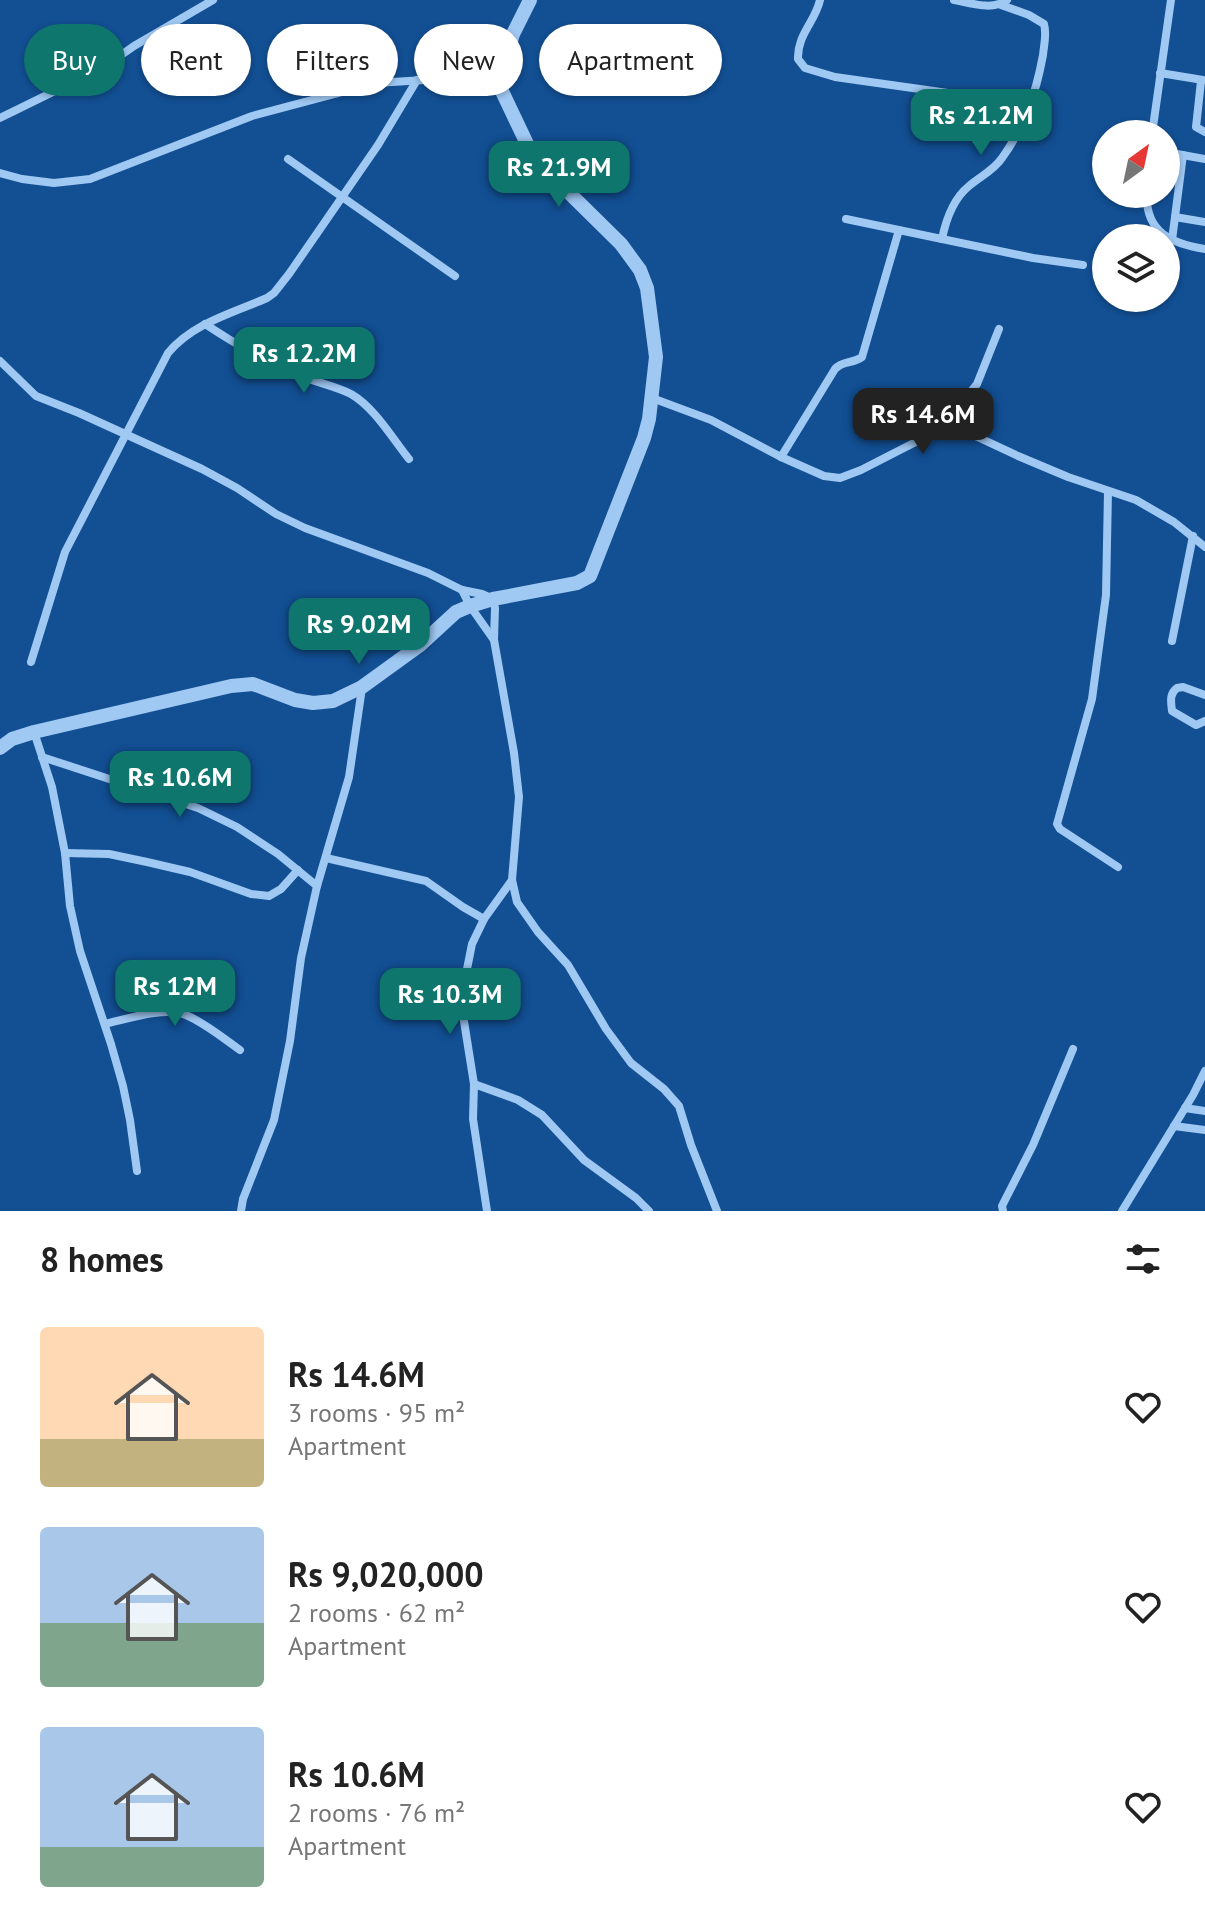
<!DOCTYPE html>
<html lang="en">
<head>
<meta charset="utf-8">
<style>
  :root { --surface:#fff; --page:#f6f6f6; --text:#222; --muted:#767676; --accent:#0f766e }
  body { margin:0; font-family:"PT Sans",sans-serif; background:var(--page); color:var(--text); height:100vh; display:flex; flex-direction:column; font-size:30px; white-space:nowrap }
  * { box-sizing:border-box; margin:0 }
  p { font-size:26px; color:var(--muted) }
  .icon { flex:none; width:44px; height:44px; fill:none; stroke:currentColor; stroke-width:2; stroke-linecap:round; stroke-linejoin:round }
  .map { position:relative; height:1211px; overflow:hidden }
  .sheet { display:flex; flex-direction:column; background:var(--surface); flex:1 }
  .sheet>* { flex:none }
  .banner { position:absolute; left:24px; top:24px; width:800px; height:72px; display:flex; gap:16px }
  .needle { width:52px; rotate:33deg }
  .fabs { position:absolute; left:1092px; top:120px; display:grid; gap:16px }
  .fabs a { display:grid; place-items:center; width:88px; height:88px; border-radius:50%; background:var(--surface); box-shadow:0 2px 6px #0004; font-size:40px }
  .price { position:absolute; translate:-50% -68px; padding:0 18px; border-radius:16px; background:var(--accent); color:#fff; font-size:26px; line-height:52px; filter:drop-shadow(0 2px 4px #0008) }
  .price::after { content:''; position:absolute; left:50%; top:48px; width:24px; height:18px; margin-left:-12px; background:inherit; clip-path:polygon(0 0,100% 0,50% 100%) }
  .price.active { background:#222; color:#fff }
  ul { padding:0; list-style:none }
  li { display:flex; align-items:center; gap:24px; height:200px; padding:0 40px }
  li span { display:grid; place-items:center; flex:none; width:224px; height:160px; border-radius:8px; color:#555 }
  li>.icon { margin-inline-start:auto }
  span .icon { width:96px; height:96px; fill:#fffc; stroke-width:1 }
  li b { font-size:34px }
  h2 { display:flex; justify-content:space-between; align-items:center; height:96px; padding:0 40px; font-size:34px }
  .pill { padding:0 28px; border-radius:36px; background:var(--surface); box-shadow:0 2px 6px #0004; font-size:28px; line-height:72px }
  .pill.active { background:var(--accent); color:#fff }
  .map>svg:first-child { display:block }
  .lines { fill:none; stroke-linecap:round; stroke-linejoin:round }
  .minor { stroke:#9fc8f3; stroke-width:8 }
  .tertiary { stroke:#9fc8f3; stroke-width:14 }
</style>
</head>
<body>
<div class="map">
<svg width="1205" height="1211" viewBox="0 0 1205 1211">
  <rect width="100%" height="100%" fill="#124f93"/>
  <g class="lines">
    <g class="minor">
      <path d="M 820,0 C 815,22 797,35 798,59 L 805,68 L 835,77 L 983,98"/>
      <path d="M 954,0 C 971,3 992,11 1007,0"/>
      <path d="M 1160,73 L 1203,80"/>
      <path d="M 1201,81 L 1196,127 L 1205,132"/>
      <path d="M 0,118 L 104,67 L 134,46 L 213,0"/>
      <path d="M 1152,134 L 1171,0"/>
      <path d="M 1166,152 L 1205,159"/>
      <path d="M 288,159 L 455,276"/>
      <path d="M 0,173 L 22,179 L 54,183 L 90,179 L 252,116 L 376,83 L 457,78 L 486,85 L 499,85"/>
      <path d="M 1147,194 C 1145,232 1172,244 1205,249"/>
      <path d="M 1175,217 L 1205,222"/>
      <path d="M 846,219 L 1033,258 L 1083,265"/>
      <path d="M 942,239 C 946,219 953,199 969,186 C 981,176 994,170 1002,158 C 1025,126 1036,93 1043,55 C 1044,44 1047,35 1044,24 L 1029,15 L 1001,5"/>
      <path d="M 1172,240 L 1183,155"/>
      <path d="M 205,324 C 235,344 265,361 298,375 C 315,382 335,386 351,394 C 375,408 392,438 409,459"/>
      <path d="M 0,361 L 36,396 L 79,413 L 202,469 L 237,488 L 276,514 L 305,528 L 428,573 L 462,590 L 482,594 L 493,599 L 495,608 L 494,640 L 514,753 L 519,797 L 512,880 L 517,902 L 538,932 L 568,965 L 606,1029 L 631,1063 L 664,1089 L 679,1106 L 691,1145 L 717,1211"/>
      <path d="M 652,398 L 711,420 L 781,457 L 824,476 L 840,478 L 861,470 L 941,429 L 954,426 L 1018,456 L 1068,477 L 1136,500 L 1174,522 L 1205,547"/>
      <path d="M 954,426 L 960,405 L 977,384 L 999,329"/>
      <path d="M 781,457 L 835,369 C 843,360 853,364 862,357 L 899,230"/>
      <path d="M 1108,491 L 1106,595 L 1092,699 L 1057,824 L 1060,829 L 1118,867"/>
      <path d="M 462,590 L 470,606 L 494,640"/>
      <path d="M 1172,641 L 1193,536"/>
      <path d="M 31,662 L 65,552 L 168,353 C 193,323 233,313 267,298 L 274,293 L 289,274 L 378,145 L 417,80"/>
      <path d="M 1205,695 L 1183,687 L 1177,688 C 1169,694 1171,702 1172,711 L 1196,725 L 1205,721"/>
      <path d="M 34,732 L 52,787 L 65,853 L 70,906 L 80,951 L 111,1044 L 123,1086 L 130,1120 L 137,1171"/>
      <path d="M 42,757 L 198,808 L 237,827 L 278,854 L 317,886"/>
      <path d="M 65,853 L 109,854 L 147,862 L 190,872 L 251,894 L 269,896 L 281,889 L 298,870"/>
      <path d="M 326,858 L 426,881 L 463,907 L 484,919"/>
      <path d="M 105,1024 C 127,1019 165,1006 186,1015 C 205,1023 223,1038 240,1050"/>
      <path d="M 474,1084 L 518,1100 L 542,1115 L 584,1160 L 636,1198 L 649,1211"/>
      <path d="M 1185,1108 L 1205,1111"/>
      <path d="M 1174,1126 L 1205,1130"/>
      <path d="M 241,1211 L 243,1199 L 274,1120 L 290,1041 L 301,958 L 317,886 L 349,777 L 362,688"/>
      <path d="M 487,1211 L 473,1119 L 474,1084 L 463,1015 L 465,979 L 472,944 L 484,919 L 512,880"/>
      <path d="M 1003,1211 L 1002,1206 L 1005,1200 L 1033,1145 L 1073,1049"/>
      <path d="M 1122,1211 L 1193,1095 L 1205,1071"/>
    </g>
    <path class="tertiary" d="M 0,748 L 12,739 L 34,732 L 231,686 L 253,684 L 295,700 L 313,703 L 333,701 L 362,687 L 420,645 L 456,612 L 470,606 L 493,599 L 577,583 L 590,576 L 644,438 L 649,419 L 656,357 L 647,288 L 640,270 L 621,244 L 553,177 L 529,148 L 499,85 L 513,34 L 530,0"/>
  </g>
</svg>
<div class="fabs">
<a><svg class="needle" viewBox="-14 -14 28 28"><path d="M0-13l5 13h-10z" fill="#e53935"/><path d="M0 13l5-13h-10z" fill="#767676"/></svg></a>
<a><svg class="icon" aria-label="layers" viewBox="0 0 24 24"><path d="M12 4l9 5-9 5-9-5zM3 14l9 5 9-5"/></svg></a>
</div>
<b class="price" style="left:981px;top:157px">Rs 21.2M</b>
<b class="price" style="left:559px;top:209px">Rs 21.9M</b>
<b class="price" style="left:304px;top:395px">Rs 12.2M</b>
<b class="price active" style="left:923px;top:456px">Rs 14.6M</b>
<b class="price" style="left:359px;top:666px">Rs 9.02M</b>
<b class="price" style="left:180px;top:819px">Rs 10.6M</b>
<b class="price" style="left:175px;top:1028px">Rs 12M</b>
<b class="price" style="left:450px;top:1036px">Rs 10.3M</b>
<div class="banner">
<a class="pill active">Buy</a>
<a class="pill">Rent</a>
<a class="pill">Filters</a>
<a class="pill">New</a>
<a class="pill">Apartment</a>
</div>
</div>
<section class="sheet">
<h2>8 homes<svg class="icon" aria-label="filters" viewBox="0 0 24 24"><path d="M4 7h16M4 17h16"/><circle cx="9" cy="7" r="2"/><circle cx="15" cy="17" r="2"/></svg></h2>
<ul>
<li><span style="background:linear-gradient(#ffd9b3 70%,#c2b280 0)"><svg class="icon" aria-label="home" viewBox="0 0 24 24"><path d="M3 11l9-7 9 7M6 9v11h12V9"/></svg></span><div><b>Rs 14.6M</b><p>3 rooms · 95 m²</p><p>Apartment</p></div><svg class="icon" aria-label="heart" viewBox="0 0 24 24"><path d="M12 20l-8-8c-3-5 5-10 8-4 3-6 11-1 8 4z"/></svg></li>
<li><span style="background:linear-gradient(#a9c7e8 60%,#7fa58c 0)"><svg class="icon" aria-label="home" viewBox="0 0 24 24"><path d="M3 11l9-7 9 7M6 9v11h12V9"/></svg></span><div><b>Rs 9,020,000</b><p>2 rooms · 62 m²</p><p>Apartment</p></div><svg class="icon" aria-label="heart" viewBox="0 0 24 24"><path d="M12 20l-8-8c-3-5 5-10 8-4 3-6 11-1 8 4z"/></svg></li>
<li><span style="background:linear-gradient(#a9c7e8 75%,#7fa58c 0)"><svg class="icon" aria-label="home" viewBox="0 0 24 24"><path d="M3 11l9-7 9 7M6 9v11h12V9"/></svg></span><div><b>Rs 10.6M</b><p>2 rooms · 76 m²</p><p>Apartment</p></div><svg class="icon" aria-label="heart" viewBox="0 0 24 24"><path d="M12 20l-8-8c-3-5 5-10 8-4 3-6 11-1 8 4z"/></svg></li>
</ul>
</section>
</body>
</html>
